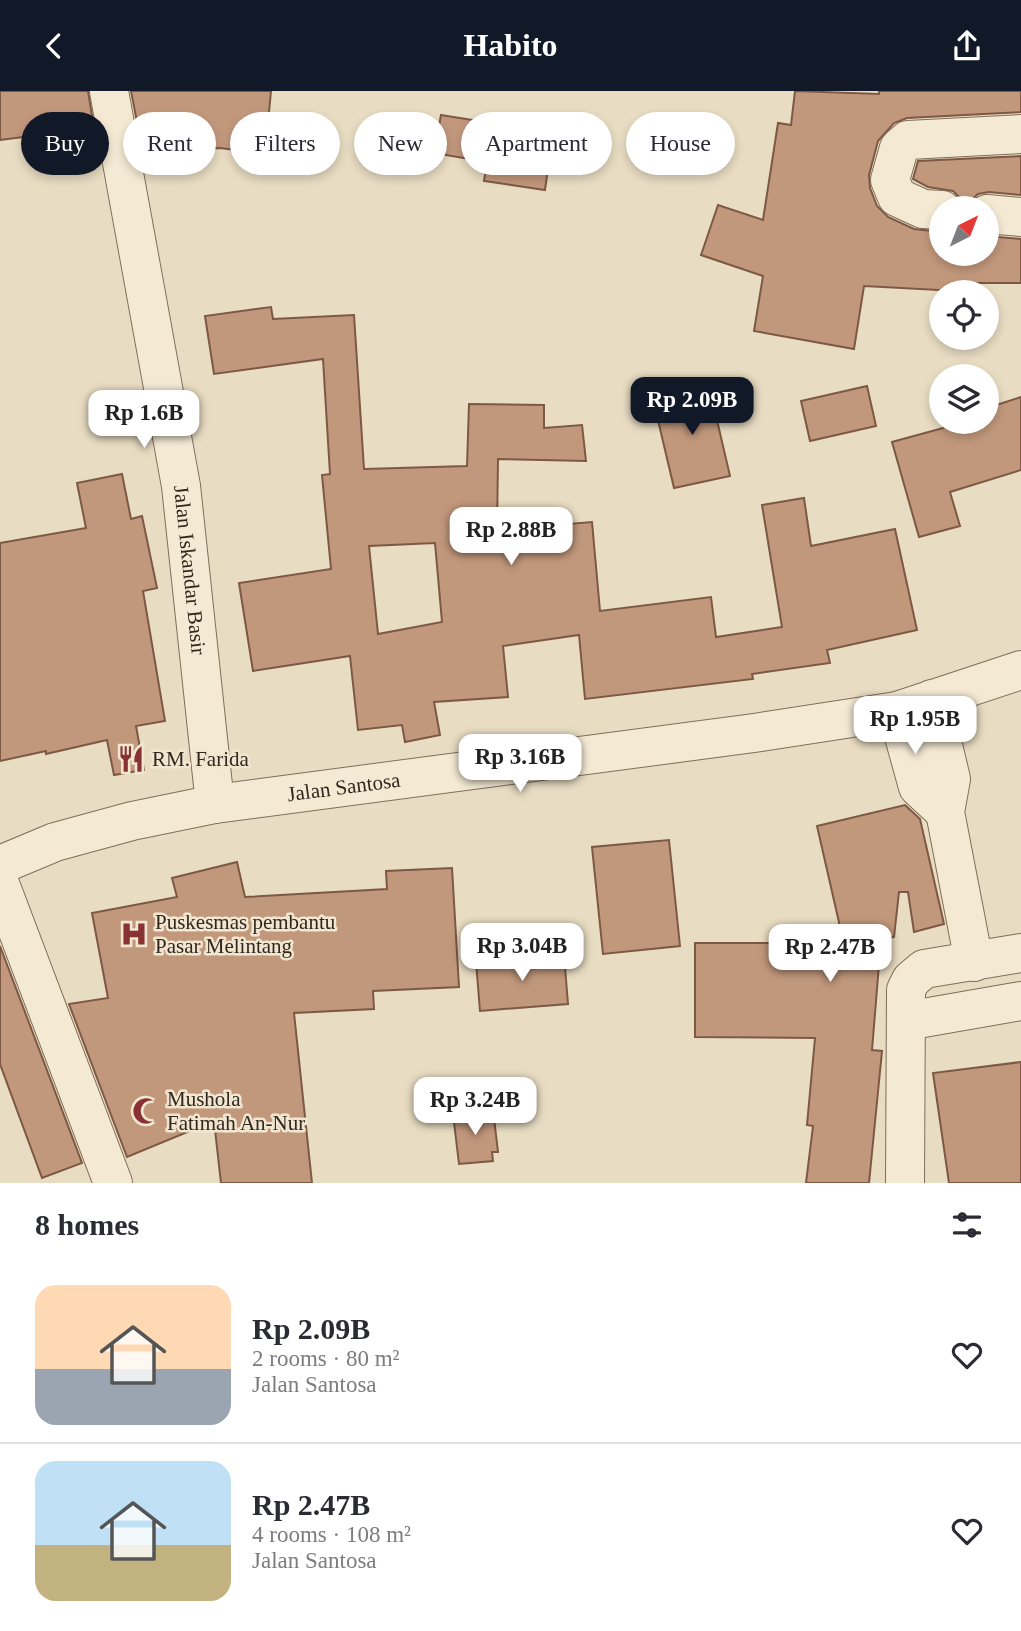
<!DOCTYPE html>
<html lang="en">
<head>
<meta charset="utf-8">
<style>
  :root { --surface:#fff; --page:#f2f2f3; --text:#2b2b33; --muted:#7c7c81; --line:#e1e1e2; --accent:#111827 }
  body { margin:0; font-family:Georgia,serif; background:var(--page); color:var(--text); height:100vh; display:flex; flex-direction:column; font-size:26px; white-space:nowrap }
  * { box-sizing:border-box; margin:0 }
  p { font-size:23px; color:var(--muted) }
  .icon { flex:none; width:38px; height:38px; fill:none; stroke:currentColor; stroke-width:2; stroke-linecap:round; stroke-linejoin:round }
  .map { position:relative; height:1092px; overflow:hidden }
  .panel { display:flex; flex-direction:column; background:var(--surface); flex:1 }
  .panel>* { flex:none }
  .top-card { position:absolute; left:21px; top:21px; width:980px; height:63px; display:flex; gap:14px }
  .needle { width:46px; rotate:42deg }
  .buttons { position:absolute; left:929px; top:105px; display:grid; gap:14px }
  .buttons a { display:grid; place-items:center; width:70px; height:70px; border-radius:50%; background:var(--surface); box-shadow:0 4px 10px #0003; font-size:35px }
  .price { position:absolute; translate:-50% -60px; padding:0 16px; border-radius:14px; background:#fff; color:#222; font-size:23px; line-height:46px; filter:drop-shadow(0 2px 4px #0008) }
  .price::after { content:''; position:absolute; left:50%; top:42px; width:21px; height:16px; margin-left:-10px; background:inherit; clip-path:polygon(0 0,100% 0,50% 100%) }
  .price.selected { background:var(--accent); color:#fff }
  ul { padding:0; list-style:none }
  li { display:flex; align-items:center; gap:21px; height:175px; padding:0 35px }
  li+li { border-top:2px solid var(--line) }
  li span { display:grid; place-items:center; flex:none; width:196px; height:140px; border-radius:21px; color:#555 }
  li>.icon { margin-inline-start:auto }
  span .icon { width:84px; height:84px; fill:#fffc; stroke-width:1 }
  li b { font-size:30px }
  h2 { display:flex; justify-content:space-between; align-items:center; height:84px; padding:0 35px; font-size:30px }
  .chip { padding:0 24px; border-radius:32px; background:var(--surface); box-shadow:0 4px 10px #0003; font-size:24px; line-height:63px }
  .chip.selected { background:var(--accent); color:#fff }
  header { display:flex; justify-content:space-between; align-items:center; height:91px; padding:0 35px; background:var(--accent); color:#fff; font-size:32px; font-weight:600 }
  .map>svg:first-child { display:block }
  .building { fill:#c2987c; stroke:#7d5944; stroke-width:2; fill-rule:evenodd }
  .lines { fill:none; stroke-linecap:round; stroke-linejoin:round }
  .minor-casing { stroke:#806e5b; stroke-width:40 }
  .minor { stroke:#f4ead4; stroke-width:38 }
  .labels { text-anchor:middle; stroke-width:5; stroke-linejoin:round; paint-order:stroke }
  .street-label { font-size:21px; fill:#32271e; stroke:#f1e7d1 }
  .poi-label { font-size:21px; fill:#32271e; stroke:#f1e7d1; text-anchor:start }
</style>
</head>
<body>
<header><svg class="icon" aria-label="back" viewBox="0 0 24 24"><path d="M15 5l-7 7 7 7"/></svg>Habito<svg class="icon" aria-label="share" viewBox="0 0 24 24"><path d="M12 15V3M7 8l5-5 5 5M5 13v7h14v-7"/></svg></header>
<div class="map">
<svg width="1021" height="1092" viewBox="0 0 1021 1092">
  <rect width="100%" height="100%" fill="#e8dcc2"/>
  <g class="building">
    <path d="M 0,0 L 88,0 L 94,37 L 0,49 Z"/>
    <path d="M 131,0 L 271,0 L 265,63 L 220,57 L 143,62 Z"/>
    <path d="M 795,0 L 879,3 L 879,0 L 1021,0 L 1021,21 L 907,27 L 894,32 L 878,50 L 869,84 L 870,97 L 877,115 L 888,126 L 914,138 L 942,141 L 942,163 L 987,163 L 987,145 L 1021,148 L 1021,192 L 977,192 L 976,201 L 864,195 L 854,258 L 754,240 L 763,185 L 701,164 L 718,114 L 763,129 L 778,32 L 791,34 Z"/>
    <path d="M 441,24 L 553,42 L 545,99 L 484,90 L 487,71 L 434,62 Z"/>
    <path d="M 1021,65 L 1021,104 L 989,101 L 978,103 L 970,110 L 967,117 L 963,117 L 961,108 L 953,100 L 928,96 L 913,88 L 918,70 Z"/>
    <path d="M 271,216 L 273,228 L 354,224 L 364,378 L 467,375 L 469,313 L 544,314 L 544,337 L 582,334 L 586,370 L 498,368 L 497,439 L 592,431 L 600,520 L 711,506 L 716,546 L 782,536 L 762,414 L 804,407 L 811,455 L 895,438 L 917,539 L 827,559 L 830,572 L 752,583 L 753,588 L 585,608 L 579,544 L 503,555 L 508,606 L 434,611 L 440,644 L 405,651 L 402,634 L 358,639 L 350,565 L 253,580 L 239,492 L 331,478 L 322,384 L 330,383 L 323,268 L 214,283 L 205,225 ZM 435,452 L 442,531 L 378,543 L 369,455 Z"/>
    <path d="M 709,295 L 730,385 L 674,397 L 653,308 Z"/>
    <path d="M 867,295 L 876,335 L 810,350 L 801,310 Z"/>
    <path d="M 1021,306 L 1021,379 L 950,401 L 960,435 L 919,446 L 892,351 L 965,331 L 987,331 L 987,317 Z"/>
    <path d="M 122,383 L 131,428 L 142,425 L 157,497 L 143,500 L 165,630 L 136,635 L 144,679 L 114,684 L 107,649 L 46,663 L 46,660 L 0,670 L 0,452 L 86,437 L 77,392 Z"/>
    <path d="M 905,714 L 920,728 L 944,833 L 914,841 L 908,801 L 899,801 L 894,846 L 881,849 L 872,959 L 882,960 L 869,1092 L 806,1092 L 813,1035 L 807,1034 L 815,947 L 695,946 L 695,852 L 775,852 L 775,869 L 849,875 L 817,735 Z"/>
    <path d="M 669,749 L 680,855 L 603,863 L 592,756 Z"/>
    <path d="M 237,771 L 245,806 L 387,798 L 386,780 L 452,777 L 459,896 L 373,900 L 374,918 L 294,922 L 312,1092 L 221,1092 L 214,1030 L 127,1066 L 69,913 L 108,907 L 92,822 L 177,806 L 172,787 Z"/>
    <path d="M 0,855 L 82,1072 L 42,1087 L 0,973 Z"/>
    <path d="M 564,864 L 568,913 L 480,920 L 476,871 Z"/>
    <path d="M 1021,971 L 1021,1092 L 949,1092 L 933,982 Z"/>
    <path d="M 488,1019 L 489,1028 L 494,1027 L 498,1061 L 492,1061 L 493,1070 L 459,1073 L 453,1023 Z"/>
  </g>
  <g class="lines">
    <defs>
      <g id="minor">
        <path id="s1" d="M 109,0 L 181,395 L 215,713"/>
        <path d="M 942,119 L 923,118 L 897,106 L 890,89 L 899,57 L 908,49 L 1021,43"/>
        <path d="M 987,123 L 1021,126"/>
        <path d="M 932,608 L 951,688 L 945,721 L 974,871"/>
        <path d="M 897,620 L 918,696 L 945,721"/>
        <path id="s2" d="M 0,774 L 55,751 L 132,730 L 215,713 L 754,642 L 897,620 L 1021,579"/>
        <path d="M 0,793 L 113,1092"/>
        <path d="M 906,930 L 1021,910"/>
        <path d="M 905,1092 L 906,899 L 911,889 L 924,878 L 1021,862"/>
      </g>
    </defs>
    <use href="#minor" class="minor-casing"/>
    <use href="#minor" class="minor"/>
  </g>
  <defs>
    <symbol id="restaurant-bare" viewBox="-9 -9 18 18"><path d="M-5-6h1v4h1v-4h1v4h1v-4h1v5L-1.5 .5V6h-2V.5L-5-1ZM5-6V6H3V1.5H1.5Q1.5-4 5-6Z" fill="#883235" stroke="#f1e7d1" stroke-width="2.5" paint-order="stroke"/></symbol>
    <symbol id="hospital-bare" viewBox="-9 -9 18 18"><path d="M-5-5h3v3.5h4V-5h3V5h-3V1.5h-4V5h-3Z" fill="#883235" stroke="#f1e7d1" stroke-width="2.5" paint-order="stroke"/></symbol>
    <symbol id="mosque-bare" viewBox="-9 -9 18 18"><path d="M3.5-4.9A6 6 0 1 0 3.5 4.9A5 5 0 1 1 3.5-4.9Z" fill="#883235" stroke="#f1e7d1" stroke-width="2.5" paint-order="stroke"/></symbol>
  </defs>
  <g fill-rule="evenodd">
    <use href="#restaurant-bare" x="112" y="649" width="38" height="38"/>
    <use href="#hospital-bare" x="115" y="824" width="38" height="38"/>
    <use href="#mosque-bare" x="127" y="1001" width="38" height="38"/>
  </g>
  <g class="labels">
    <g class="street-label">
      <text dy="7" stroke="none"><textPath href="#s1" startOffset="486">Jalan Iskandar Basir</textPath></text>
      <text dy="7" stroke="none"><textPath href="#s2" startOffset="354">Jalan Santosa</textPath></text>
    </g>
    <g class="poi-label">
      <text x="152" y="675">RM. Farida</text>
      <text x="155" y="838">Puskesmas pembantu<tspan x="155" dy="24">Pasar Melintang</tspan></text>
      <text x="167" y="1015">Mushola<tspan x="167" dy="24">Fatimah An-Nur</tspan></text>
    </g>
  </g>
</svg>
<div class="buttons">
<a><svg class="needle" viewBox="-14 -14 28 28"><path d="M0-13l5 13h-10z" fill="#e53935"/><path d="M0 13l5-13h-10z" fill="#7c7c81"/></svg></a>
<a><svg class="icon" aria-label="locate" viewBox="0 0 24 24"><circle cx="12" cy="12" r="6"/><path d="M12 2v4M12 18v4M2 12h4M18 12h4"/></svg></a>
<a><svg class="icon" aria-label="layers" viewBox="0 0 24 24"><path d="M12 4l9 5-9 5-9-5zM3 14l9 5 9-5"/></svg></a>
</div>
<b class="price selected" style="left:692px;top:346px">Rp 2.09B</b>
<b class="price" style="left:144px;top:359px">Rp 1.6B</b>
<b class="price" style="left:511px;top:476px">Rp 2.88B</b>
<b class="price" style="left:915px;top:665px">Rp 1.95B</b>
<b class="price" style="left:520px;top:703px">Rp 3.16B</b>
<b class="price" style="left:522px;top:892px">Rp 3.04B</b>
<b class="price" style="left:830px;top:893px">Rp 2.47B</b>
<b class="price" style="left:475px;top:1046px">Rp 3.24B</b>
<div class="top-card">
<a class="chip selected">Buy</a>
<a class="chip">Rent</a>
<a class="chip">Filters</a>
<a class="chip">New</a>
<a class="chip">Apartment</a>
<a class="chip">House</a>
</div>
</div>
<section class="panel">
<h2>8 homes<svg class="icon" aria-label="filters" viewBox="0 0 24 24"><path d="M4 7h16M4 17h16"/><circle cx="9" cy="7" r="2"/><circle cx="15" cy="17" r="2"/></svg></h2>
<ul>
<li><span style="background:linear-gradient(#ffd9b3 60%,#9aa5b1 0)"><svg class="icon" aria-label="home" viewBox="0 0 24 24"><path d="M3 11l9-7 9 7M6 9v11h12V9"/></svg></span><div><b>Rp 2.09B</b><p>2 rooms · 80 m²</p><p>Jalan Santosa</p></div><svg class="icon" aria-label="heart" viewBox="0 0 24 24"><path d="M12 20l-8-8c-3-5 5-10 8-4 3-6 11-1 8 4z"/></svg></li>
<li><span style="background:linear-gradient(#bfe0f5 60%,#c2b280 0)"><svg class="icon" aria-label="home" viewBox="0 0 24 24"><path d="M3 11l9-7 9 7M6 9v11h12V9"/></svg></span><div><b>Rp 2.47B</b><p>4 rooms · 108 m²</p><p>Jalan Santosa</p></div><svg class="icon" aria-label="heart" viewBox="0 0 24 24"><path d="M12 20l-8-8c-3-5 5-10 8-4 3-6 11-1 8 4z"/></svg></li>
</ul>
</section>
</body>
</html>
